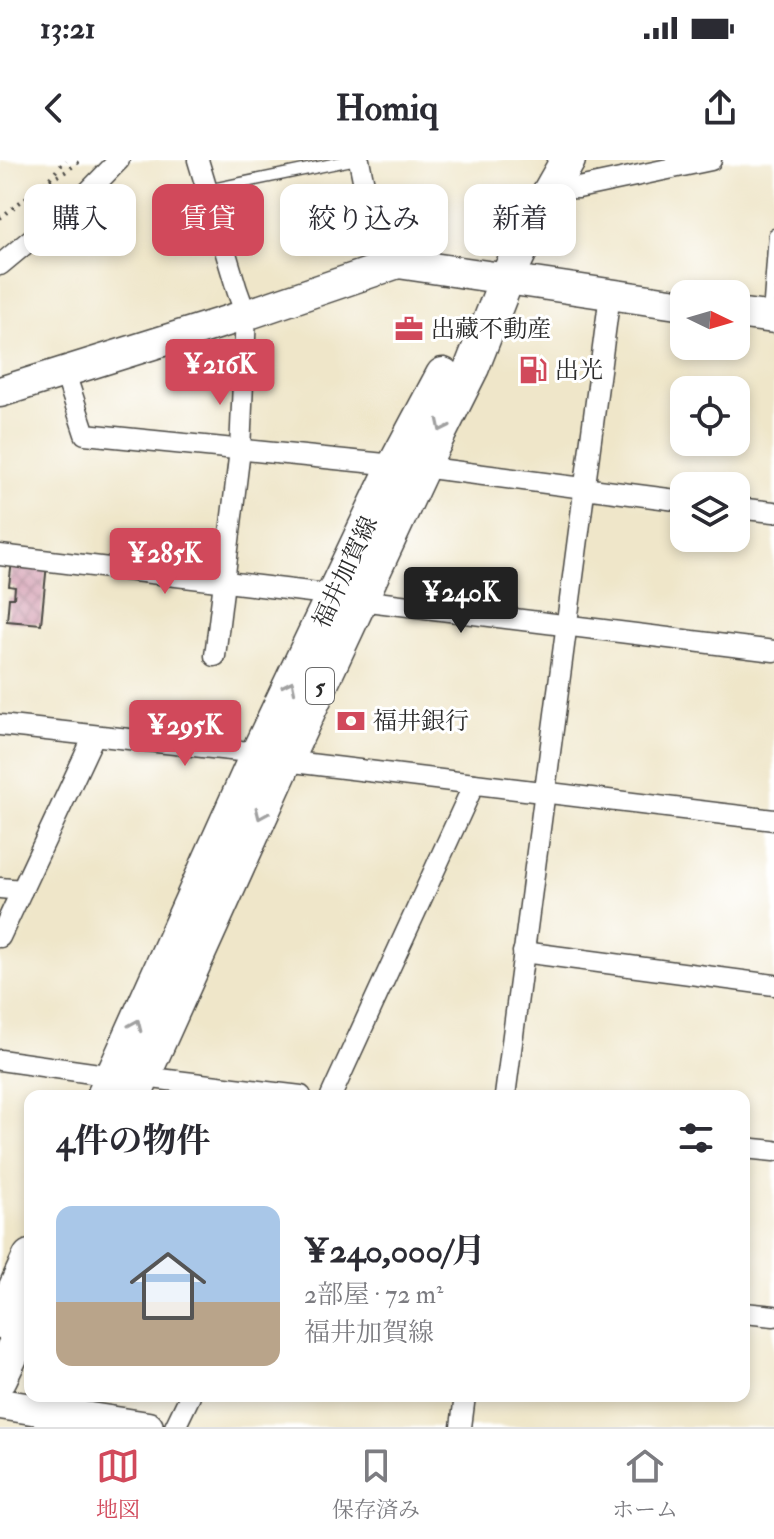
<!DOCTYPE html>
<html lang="ja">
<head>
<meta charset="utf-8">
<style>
  :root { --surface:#fff; --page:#f7f7f7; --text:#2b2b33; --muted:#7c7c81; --line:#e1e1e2; --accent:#d1495b }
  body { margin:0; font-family:"IM FELL Double Pica","Noto Serif JP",serif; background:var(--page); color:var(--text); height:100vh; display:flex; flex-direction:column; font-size:30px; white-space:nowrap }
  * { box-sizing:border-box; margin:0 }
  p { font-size:26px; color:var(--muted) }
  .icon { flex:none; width:44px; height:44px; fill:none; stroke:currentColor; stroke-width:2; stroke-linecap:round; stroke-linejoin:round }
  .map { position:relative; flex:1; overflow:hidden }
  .panel { position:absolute; left:24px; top:930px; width:726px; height:312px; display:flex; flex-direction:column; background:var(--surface); border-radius:16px; box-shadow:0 4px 12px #0003 }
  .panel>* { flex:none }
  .hud { position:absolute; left:24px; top:24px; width:726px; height:72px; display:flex; gap:16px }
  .needle { width:52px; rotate:95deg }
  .controls { position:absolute; left:670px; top:120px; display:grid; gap:16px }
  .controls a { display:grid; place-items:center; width:80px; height:80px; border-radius:16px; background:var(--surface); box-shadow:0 4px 12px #0003; font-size:40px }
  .price { position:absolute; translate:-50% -68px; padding:0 18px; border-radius:8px; background:var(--accent); color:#fff; font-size:26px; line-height:52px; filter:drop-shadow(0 2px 4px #0008) }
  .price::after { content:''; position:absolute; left:50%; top:48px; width:24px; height:18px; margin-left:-12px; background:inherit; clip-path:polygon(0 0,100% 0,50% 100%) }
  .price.selected { background:#222; color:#fff }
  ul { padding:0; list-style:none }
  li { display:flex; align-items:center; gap:24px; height:200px; padding:0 32px }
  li+li { border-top:2px solid var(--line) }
  li span { display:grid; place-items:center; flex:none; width:224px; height:160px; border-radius:16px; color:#555 }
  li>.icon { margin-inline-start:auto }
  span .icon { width:96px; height:96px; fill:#fffc; stroke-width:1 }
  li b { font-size:34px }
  h2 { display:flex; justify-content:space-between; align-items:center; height:96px; padding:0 32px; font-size:34px }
  .tag { padding:0 28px; border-radius:16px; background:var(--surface); box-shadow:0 4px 12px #0003; font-size:28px; line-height:72px }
  .tag.selected { background:var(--accent); color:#fff }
  .status { display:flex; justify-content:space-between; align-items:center; height:56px; padding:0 40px; background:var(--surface); direction:ltr }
  .status svg { height:22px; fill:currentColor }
  header { display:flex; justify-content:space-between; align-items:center; height:104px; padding:0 32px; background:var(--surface); font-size:36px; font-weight:700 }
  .dock { display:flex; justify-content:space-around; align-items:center; height:112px; border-top:2px solid var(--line); background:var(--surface); font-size:22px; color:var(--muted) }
  .dock a { display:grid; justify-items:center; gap:4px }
  .dock .selected { color:var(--accent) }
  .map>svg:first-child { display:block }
  .building { fill:url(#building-cross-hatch) }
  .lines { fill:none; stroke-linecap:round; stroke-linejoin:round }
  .lane-casing { stroke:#484743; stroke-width:13 }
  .street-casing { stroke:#484743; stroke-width:23 }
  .secondary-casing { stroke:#484743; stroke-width:33 }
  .primary-casing { stroke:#484743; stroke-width:37 }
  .path { stroke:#484743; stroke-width:4; stroke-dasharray:2 6; stroke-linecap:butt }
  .lane { stroke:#fff; stroke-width:10 }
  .street { stroke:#fff; stroke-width:20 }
  .secondary { stroke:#fff; stroke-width:30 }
  .primary { stroke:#fff; stroke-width:34 }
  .oneway { stroke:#a0a0a0 }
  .labels { text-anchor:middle; stroke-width:6; stroke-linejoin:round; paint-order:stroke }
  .shield { fill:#fff; stroke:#6b6b6b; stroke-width:2 }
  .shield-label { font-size:22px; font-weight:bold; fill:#2b2b2b }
  .poi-label { font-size:24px; fill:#2b2b2b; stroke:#fff; text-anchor:start }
  .street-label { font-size:24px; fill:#2b2b2b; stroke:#fff }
</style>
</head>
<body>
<div class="status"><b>13:21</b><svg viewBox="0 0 49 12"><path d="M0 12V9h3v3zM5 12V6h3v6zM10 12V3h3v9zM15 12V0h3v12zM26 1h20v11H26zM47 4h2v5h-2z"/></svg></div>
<header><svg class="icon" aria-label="back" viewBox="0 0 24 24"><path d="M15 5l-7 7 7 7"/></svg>Homiq<svg class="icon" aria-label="share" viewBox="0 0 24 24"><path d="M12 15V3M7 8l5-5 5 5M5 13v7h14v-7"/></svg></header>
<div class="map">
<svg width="774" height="1267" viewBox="0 0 774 1267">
  <defs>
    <pattern id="building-cross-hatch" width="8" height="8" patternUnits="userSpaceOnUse" patternTransform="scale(2)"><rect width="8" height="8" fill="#d095aa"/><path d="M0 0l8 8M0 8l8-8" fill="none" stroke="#a97a8b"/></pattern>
  </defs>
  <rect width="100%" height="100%" fill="#fff"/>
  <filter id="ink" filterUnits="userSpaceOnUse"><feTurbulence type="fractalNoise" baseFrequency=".0125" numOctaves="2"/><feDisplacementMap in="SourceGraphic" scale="16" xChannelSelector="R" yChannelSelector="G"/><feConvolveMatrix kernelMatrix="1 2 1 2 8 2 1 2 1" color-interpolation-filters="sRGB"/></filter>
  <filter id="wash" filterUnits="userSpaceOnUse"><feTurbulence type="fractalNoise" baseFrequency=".006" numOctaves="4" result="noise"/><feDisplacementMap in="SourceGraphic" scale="32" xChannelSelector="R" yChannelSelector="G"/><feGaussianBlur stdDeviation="1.8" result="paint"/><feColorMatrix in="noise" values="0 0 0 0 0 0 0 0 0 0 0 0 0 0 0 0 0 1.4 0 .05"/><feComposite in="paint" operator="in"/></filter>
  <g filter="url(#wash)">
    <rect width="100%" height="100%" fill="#efe6c9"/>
    <g id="blocks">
      <path class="building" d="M 12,401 L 47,404 L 41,464 L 7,461 L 9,438 L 14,438 L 15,427 L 9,426 Z"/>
    </g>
  </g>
  <g filter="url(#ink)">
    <use href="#blocks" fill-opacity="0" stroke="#484743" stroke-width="2"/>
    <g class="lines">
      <defs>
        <g id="lane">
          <path d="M 207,30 L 352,0"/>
          <path d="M 768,155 L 774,74"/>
        </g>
        <g id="street">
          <path d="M 198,0 L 237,130 L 246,155 L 240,290 L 215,496"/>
          <path d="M 359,0 L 381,108"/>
          <path d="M 552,29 L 578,28 L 711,0"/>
          <path d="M 0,105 L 88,32 L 119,0"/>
          <path d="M 65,213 L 85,274 L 395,305"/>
          <path d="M 422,307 L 684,341"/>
          <path d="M 736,348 L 774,352"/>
          <path d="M 0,395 L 335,435"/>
          <path d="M 360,440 L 774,491"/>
          <path d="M 0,565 L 258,593 L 285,601 L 774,660"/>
          <path d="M 0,728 L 22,730"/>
          <path d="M 0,777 L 94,576"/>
          <path d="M 523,792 L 774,825"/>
          <path d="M 0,900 L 113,916"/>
          <path d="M 143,917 L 301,936"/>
          <path d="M 331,936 L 474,624"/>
          <path d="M 505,936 L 610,134"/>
          <path d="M 744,988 L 774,991"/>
          <path d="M 744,1153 L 774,1156"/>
          <path d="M 175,1267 L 190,1236"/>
          <path d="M 461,1267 L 465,1236"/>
        </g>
        <g id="secondary">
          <path d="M 736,153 L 774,158"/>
          <path d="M 0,232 L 246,155 L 398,103 L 684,145"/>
          <path d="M 0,1244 L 148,1267"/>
        </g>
        <g id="primary">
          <path d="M 104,936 L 258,593 L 395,305 L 443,215"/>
          <path d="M 134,936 L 285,601 L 422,307 L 472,207 L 507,118 L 539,51 L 568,0"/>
          <path d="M 0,1162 L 30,1097"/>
          <path d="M 0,1218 L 30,1155"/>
        </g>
      </defs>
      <use href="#lane" class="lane-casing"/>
      <use href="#street" class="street-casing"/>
      <use href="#secondary" class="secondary-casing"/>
      <use href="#primary" class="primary-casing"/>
      <g class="path">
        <path d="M 50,20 L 65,12 L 82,0"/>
        <path d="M 0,58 L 47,21 L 66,0"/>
      </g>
      <use href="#lane" class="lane"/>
      <use href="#street" class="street"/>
      <use href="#secondary" class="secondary"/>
      <use href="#primary" class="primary"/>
    </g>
    <defs><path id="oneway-chevron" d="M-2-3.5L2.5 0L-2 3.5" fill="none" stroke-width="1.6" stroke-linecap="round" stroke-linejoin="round" transform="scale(2)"/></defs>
    <g class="oneway">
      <use href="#oneway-chevron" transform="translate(442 266) rotate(116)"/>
      <use href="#oneway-chevron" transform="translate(290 526) rotate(-64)"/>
      <use href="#oneway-chevron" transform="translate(261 654) rotate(114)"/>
      <use href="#oneway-chevron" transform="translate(136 865) rotate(-66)"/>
    </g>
  </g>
  <defs>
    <symbol id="office-bare" viewBox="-9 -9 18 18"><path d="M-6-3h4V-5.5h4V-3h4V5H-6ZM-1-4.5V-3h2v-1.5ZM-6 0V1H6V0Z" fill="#d1495b" stroke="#fff" stroke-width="2.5" paint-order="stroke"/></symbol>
    <symbol id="fuel-bare" viewBox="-9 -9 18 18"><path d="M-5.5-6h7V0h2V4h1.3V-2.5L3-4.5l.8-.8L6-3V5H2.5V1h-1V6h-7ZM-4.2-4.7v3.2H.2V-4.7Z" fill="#d1495b" stroke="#fff" stroke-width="2.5" paint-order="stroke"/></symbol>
    <symbol id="bank-bare" viewBox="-9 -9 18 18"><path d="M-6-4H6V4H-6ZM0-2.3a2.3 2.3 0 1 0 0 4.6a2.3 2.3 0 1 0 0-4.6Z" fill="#d1495b" stroke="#fff" stroke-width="2.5" paint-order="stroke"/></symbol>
  </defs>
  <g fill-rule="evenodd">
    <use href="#office-bare" x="389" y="149" width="40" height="40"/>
    <use href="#fuel-bare" x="513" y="190" width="40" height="40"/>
    <use href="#bank-bare" x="331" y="541" width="40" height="40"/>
  </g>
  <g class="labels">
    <rect class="shield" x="306" y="508" width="28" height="36" rx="6"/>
    <g class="shield-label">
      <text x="320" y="534">5</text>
    </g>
    <g class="poi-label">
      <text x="431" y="177">出藏不動産</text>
      <text x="555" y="218">出光</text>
      <text x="373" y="569">福井銀行</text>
    </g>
    <g class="street-label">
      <text transform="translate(345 412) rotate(-65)" y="8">福井加賀線</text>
    </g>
  </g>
</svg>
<div class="controls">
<a><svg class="needle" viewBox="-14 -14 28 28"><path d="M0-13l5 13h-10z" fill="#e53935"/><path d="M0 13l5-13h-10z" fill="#7c7c81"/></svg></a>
<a><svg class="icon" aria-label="locate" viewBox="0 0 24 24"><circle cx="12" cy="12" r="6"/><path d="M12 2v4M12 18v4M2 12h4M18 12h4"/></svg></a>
<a><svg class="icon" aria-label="layers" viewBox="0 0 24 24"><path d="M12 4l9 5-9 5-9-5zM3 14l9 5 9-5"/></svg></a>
</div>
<b class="price" style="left:220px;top:247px">¥216K</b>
<b class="price" style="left:165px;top:436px">¥285K</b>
<b class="price selected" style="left:461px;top:475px">¥240K</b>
<b class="price" style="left:185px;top:608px">¥295K</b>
<div class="hud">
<a class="tag">購入</a>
<a class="tag selected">賃貸</a>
<a class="tag">絞り込み</a>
<a class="tag">新着</a>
</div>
<section class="panel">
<h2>4件の物件<svg class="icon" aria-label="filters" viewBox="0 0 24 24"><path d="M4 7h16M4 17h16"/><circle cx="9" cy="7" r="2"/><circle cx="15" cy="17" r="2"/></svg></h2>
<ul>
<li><span style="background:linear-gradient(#a9c7e8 60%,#b9a48a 0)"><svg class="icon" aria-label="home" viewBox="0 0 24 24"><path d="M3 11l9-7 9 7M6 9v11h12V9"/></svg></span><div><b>¥240,000/月</b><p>2部屋 · 72 m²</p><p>福井加賀線</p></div></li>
</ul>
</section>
</div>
<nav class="dock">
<a class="selected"><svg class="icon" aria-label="map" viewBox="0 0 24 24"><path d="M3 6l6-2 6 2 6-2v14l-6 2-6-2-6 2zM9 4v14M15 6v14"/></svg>地図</a>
<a><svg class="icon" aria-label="saved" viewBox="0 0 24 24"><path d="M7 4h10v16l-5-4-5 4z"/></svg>保存済み</a>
<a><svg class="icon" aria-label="home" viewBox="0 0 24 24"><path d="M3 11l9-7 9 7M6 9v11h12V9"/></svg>ホーム</a>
</nav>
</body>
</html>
